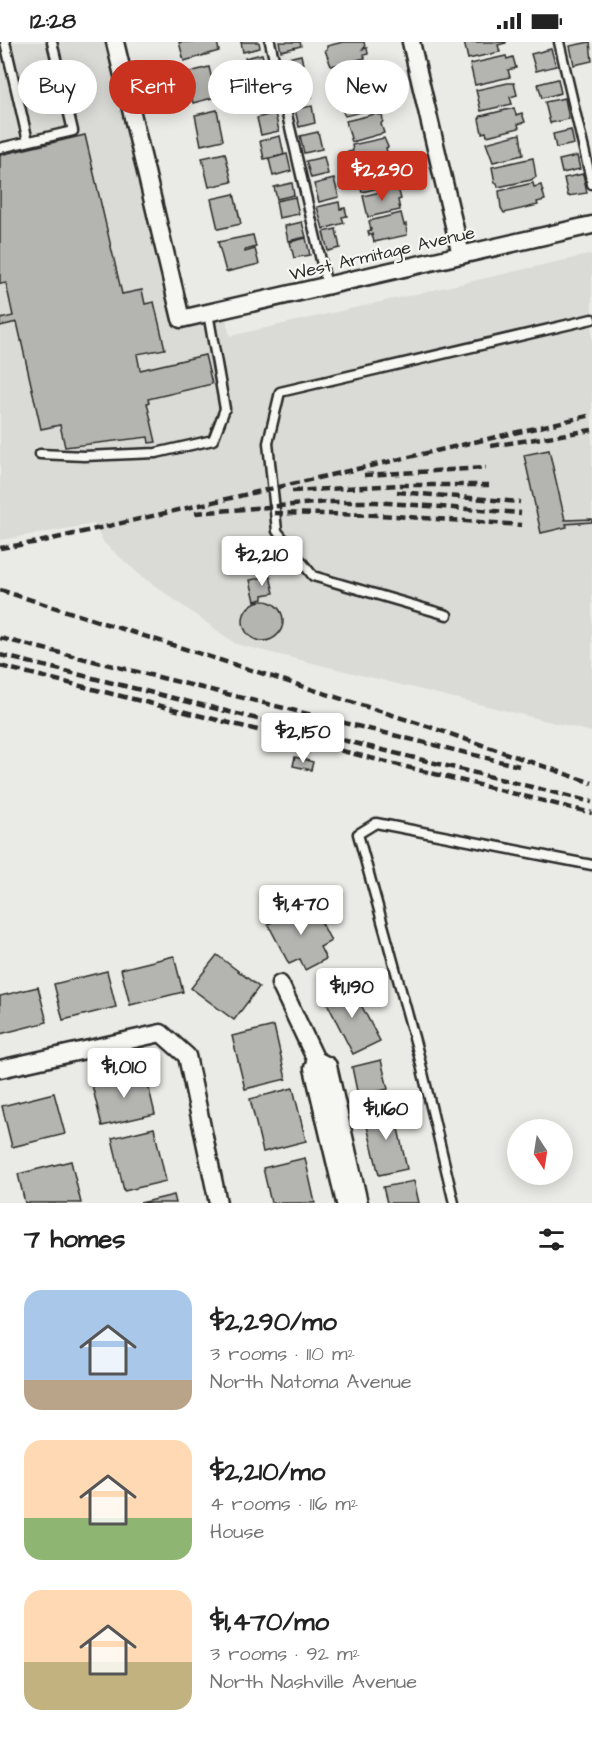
<!DOCTYPE html>
<html lang="en">
<head>
<meta charset="utf-8">
<style>
  :root { --surface:#fff; --page:#f2f2f2; --text:#222; --muted:#767676; --accent:#c8321e }
  body { margin:0; font-family:"Architects Daughter",sans-serif; background:var(--page); color:var(--text); height:100vh; display:flex; flex-direction:column; font-size:22px; white-space:nowrap }
  * { box-sizing:border-box; margin:0 }
  p { font-size:20px; color:var(--muted) }
  .icon { flex:none; width:33px; height:33px; fill:none; stroke:currentColor; stroke-width:2; stroke-linecap:round; stroke-linejoin:round }
  .map { position:relative; height:1161px; overflow:hidden }
  .drawer { display:flex; flex-direction:column; background:var(--surface); flex:1 }
  .drawer>* { flex:none }
  .banner { position:absolute; left:18px; top:18px; width:556px; height:54px; display:flex; gap:12px }
  .needle { width:39px; rotate:168deg }
  .fabs { position:absolute; left:507px; top:1077px; display:grid; gap:12px }
  .fabs a { display:grid; place-items:center; width:66px; height:66px; border-radius:50%; background:var(--surface); box-shadow:0 3px 15px #0003; font-size:30px }
  .price { position:absolute; translate:-50% -51px; padding:0 14px; border-radius:6px; background:#fff; color:#222; font-size:20px; line-height:39px; filter:drop-shadow(0 2px 3px #0008) }
  .price::after { content:''; position:absolute; left:50%; top:36px; width:18px; height:14px; margin-left:-9px; background:inherit; clip-path:polygon(0 0,100% 0,50% 100%) }
  .price.current { background:var(--accent); color:#fff }
  ul { padding:0; list-style:none }
  li { display:flex; align-items:center; gap:18px; height:150px; padding:0 24px }
  li span { display:grid; place-items:center; flex:none; width:168px; height:120px; border-radius:18px; color:#555 }
  li>.icon { margin-inline-start:auto }
  span .icon { width:72px; height:72px; fill:#fffc; stroke-width:1 }
  li b { font-size:26px }
  h2 { display:flex; justify-content:space-between; align-items:center; height:72px; padding:0 24px; font-size:26px }
  .pill { padding:0 21px; border-radius:27px; background:var(--surface); box-shadow:0 3px 15px #0003; font-size:21px; line-height:54px }
  .pill.current { background:var(--accent); color:#fff }
  .status { display:flex; justify-content:space-between; align-items:center; height:42px; padding:0 30px; background:var(--surface); direction:ltr }
  .status svg { height:16px; fill:currentColor }
  .map>svg:first-child { display:block }
  .built { fill:#dadad6 }
  .building { fill:#b4b4b1; stroke:#2b2b2b; stroke-width:1.5 }
  .lines { fill:none; stroke-linecap:round; stroke-linejoin:round }
  .lane-casing { stroke:#2b2b2b; stroke-width:13 }
  .street-casing { stroke:#2b2b2b; stroke-width:21 }
  .lane { stroke:#f6f6f2; stroke-width:8 }
  .street { stroke:#f6f6f2; stroke-width:16 }
  .rail { stroke:#2b2b2b; stroke-width:4.5; stroke-dasharray:9 4.5; stroke-linecap:butt }
  .labels { text-anchor:middle; stroke-width:4.5; stroke-linejoin:round; paint-order:stroke }
  .street-label { font-size:18px; fill:#2b2b2b; stroke:#f6f6f2 }
</style>
</head>
<body>
<div class="status"><b>12:28</b><svg viewBox="0 0 49 12"><path d="M0 12V9h3v3zM5 12V6h3v6zM10 12V3h3v9zM15 12V0h3v12zM26 1h20v11H26zM47 4h2v5h-2z"/></svg></div>
<div class="map">
<svg width="592" height="1161" viewBox="0 0 592 1161">
  <rect width="100%" height="100%" fill="#eaeae6"/>
  <filter id="ink" filterUnits="userSpaceOnUse"><feTurbulence type="fractalNoise" baseFrequency=".0167" numOctaves="2"/><feDisplacementMap in="SourceGraphic" scale="12" xChannelSelector="R" yChannelSelector="G"/><feConvolveMatrix kernelMatrix="1 2 1 2 8 2 1 2 1" color-interpolation-filters="sRGB"/></filter>
  <g filter="url(#ink)">
    <path class="built" d="M 0,0 L 126,0 L 190,269 L 222,262 L 230,294 L 592,212 L 592,690 L 236,602 L 140,533 L 104,501 L 94,482 L 0,498 Z"/>
    <g class="building">
      <path d="M 179,0 L 217,0 L 219,9 L 184,19 Z"/>
      <path d="M 241,0 L 259,0 L 260,6 L 243,10 Z"/>
      <path d="M 279,0 L 300,0 L 301,4 L 281,9 Z"/>
      <path d="M 343,0 L 364,0 L 365,5 L 363,7 L 367,6 L 368,12 L 364,13 L 365,16 L 331,24 L 325,8 L 327,7 L 327,4 Z"/>
      <path d="M 464,0 L 506,0 L 506,1 L 498,3 L 500,10 L 468,17 Z"/>
      <path d="M 590,0 L 592,19 L 574,23 L 570,4 Z"/>
      <path d="M 551,7 L 556,24 L 536,29 L 531,12 Z"/>
      <path d="M 262,12 L 266,27 L 249,32 L 245,16 Z"/>
      <path d="M 301,13 L 305,31 L 287,35 L 283,17 Z"/>
      <path d="M 506,14 L 507,17 L 513,15 L 516,26 L 508,28 L 510,35 L 475,43 L 470,22 Z"/>
      <path d="M 367,21 L 371,42 L 337,50 L 333,29 Z"/>
      <path d="M 209,25 L 216,55 L 193,61 L 186,31 Z"/>
      <path d="M 266,28 L 269,41 L 252,46 L 248,33 Z"/>
      <path d="M 558,37 L 561,51 L 542,56 L 538,42 Z"/>
      <path d="M 309,40 L 312,56 L 293,60 L 289,44 Z"/>
      <path d="M 508,41 L 514,41 L 517,53 L 510,55 L 512,62 L 481,69 L 476,48 Z"/>
      <path d="M 373,46 L 376,47 L 378,56 L 375,58 L 378,57 L 378,66 L 345,74 L 339,62 L 342,61 L 341,54 Z"/>
      <path d="M 565,56 L 569,77 L 550,81 L 545,60 Z"/>
      <path d="M 312,64 L 315,81 L 299,85 L 295,67 Z"/>
      <path d="M 514,66 L 516,73 L 522,71 L 525,80 L 518,82 L 519,86 L 487,94 L 486,90 L 482,91 L 479,77 L 481,74 Z"/>
      <path d="M 217,68 L 223,98 L 201,103 L 195,73 Z"/>
      <path d="M 275,71 L 279,89 L 261,93 L 257,76 Z"/>
      <path d="M 379,71 L 379,73 L 382,72 L 383,79 L 381,82 L 384,91 L 352,100 L 346,79 Z"/>
      <path d="M 571,88 L 574,102 L 556,106 L 553,92 Z"/>
      <path d="M 318,90 L 322,107 L 304,111 L 300,94 Z"/>
      <path d="M 520,92 L 523,113 L 493,120 L 486,101 Z"/>
      <path d="M 85,93 L 122,252 L 142,248 L 145,262 L 154,260 L 165,307 L 137,312 L 140,328 L 205,313 L 212,342 L 148,357 L 149,361 L 147,361 L 156,400 L 149,401 L 148,395 L 65,405 L 60,383 L 41,387 L 17,280 L 0,284 L 0,277 L 13,274 L 6,241 L 0,242 L 0,113 Z"/>
      <path d="M 280,94 L 284,113 L 264,117 L 260,99 Z"/>
      <path d="M 384,96 L 388,105 L 386,106 L 389,118 L 356,125 L 356,123 L 346,125 L 343,111 L 353,109 L 352,103 Z"/>
      <path d="M 225,111 L 232,140 L 209,145 L 202,116 Z"/>
      <path d="M 287,112 L 291,129 L 273,134 L 269,117 Z"/>
      <path d="M 577,114 L 580,127 L 562,131 L 559,118 Z"/>
      <path d="M 324,115 L 328,132 L 311,136 L 306,119 Z"/>
      <path d="M 533,116 L 536,135 L 531,138 L 498,145 L 497,141 L 495,141 L 492,125 Z"/>
      <path d="M 389,121 L 395,142 L 362,150 L 357,137 L 360,137 L 358,128 Z"/>
      <path d="M 583,132 L 587,151 L 568,154 L 564,136 Z"/>
      <path d="M 334,137 L 339,155 L 319,160 L 314,142 Z"/>
      <path d="M 292,141 L 294,153 L 277,157 L 274,145 Z"/>
      <path d="M 533,141 L 534,145 L 541,143 L 545,158 L 537,160 L 538,163 L 504,171 L 501,166 L 499,149 Z"/>
      <path d="M 398,146 L 401,157 L 398,158 L 400,168 L 368,175 L 363,154 Z"/>
      <path d="M 234,152 L 241,182 L 218,187 L 211,157 Z"/>
      <path d="M 295,155 L 299,172 L 279,176 L 276,159 Z"/>
      <path d="M 339,160 L 340,167 L 345,166 L 347,174 L 342,175 L 344,181 L 323,187 L 317,165 Z"/>
      <path d="M 401,171 L 404,183 L 406,182 L 407,193 L 374,200 L 372,192 L 369,193 L 368,189 L 371,188 L 369,179 Z"/>
      <path d="M 302,180 L 306,195 L 288,199 L 285,184 Z"/>
      <path d="M 336,187 L 340,206 L 328,209 L 323,190 Z"/>
      <path d="M 253,193 L 256,205 L 245,208 L 245,210 L 255,207 L 259,222 L 226,230 L 218,200 Z"/>
      <path d="M 306,196 L 310,213 L 294,216 L 290,200 Z"/>
      <path d="M 549,408 L 565,478 L 592,477 L 592,480 L 566,482 L 567,485 L 541,491 L 524,413 Z"/>
      <path d="M 270,534 L 274,551 L 263,553 L 263,557 L 255,559 L 250,538 Z"/>
      <circle cx="263" cy="579" r="20"/>
      <path d="M 295,715 L 313,720 L 311,728 L 293,724 Z"/>
      <path d="M 311,860 L 331,899 L 320,905 L 326,917 L 305,928 L 300,917 L 289,922 L 268,882 Z"/>
      <path d="M 217,913 L 259,945 L 234,978 L 191,946 Z"/>
      <path d="M 174,914 L 183,950 L 130,963 L 121,927 Z"/>
      <path d="M 107,929 L 116,965 L 63,978 L 54,942 Z"/>
      <path d="M 350,942 L 380,999 L 353,1012 L 324,955 Z"/>
      <path d="M 38,945 L 47,980 L 0,992 L 0,954 Z"/>
      <path d="M 274,984 L 286,1037 L 245,1047 L 232,994 Z"/>
      <path d="M 381,1018 L 388,1047 L 358,1054 L 352,1025 Z"/>
      <path d="M 145,1030 L 155,1072 L 102,1084 L 92,1043 Z"/>
      <path d="M 293,1046 L 306,1099 L 263,1110 L 250,1057 Z"/>
      <path d="M 54,1051 L 65,1092 L 12,1105 L 2,1064 Z"/>
      <path d="M 393,1064 L 407,1127 L 379,1133 L 364,1072 Z"/>
      <path d="M 154,1086 L 166,1139 L 124,1149 L 112,1096 Z"/>
      <path d="M 305,1116 L 315,1161 L 271,1161 L 263,1126 Z"/>
      <path d="M 71,1119 L 81,1161 L 25,1161 L 18,1132 Z"/>
      <path d="M 414,1139 L 419,1161 L 387,1161 L 383,1145 Z"/>
      <path d="M 174,1153 L 176,1161 L 140,1161 L 149,1159 Z"/>
    </g>
    <g class="lines">
      <defs>
        <g id="lane">
          <path d="M 5,0 L 28,99"/>
          <path d="M 270,0 L 327,244"/>
          <path d="M 559,0 L 592,142"/>
          <path d="M 0,106 L 73,89 L 52,0"/>
          <path d="M 40,412 L 84,414 L 156,411 L 213,398 L 225,367 L 208,271"/>
          <path d="M 447,573 L 313,534 L 277,489 L 268,401 L 280,350 L 592,277"/>
          <path d="M 454,1161 L 418,1010 L 358,792 L 376,781 L 592,823"/>
        </g>
        <g id="street">
          <path d="M 115,0 L 181,277 L 592,183"/>
          <path d="M 411,0 L 461,213"/>
          <path d="M 280,942 L 316,1018"/>
          <path d="M 0,1027 L 161,991 L 187,1014 L 218,1161"/>
          <path d="M 345,1161 L 313,1026 L 316,1018 L 328,1024 L 359,1161"/>
        </g>
      </defs>
      <use href="#lane" class="lane-casing"/>
      <use href="#street" class="street-casing"/>
      <use href="#lane" class="lane"/>
      <use href="#street" class="street"/>
      <g class="rail">
        <path d="M 491,404 L 592,388"/>
        <path d="M 364,433 L 486,426"/>
        <path d="M 292,449 L 402,443 L 489,443"/>
        <path d="M 397,450 L 520,460"/>
        <path d="M 195,471 L 328,460 L 375,460 L 521,471"/>
        <path d="M 274,471 L 380,473 L 522,483"/>
        <path d="M 0,506 L 39,500 L 592,373"/>
        <path d="M 0,548 L 430,685 L 592,741"/>
        <path d="M 0,596 L 519,724"/>
        <path d="M 0,613 L 592,760"/>
        <path d="M 0,624 L 592,771"/>
      </g>
    </g>
  </g>
  <g class="labels">
    <g class="street-label">
      <text transform="translate(382 211) rotate(-13)" y="6">West Armitage Avenue</text>
    </g>
  </g>
</svg>
<div class="fabs">
<a><svg class="needle" viewBox="-14 -14 28 28"><path d="M0-13l5 13h-10z" fill="#e53935"/><path d="M0 13l5-13h-10z" fill="#767676"/></svg></a>
</div>
<b class="price current" style="left:382px;top:160px">$2,290</b>
<b class="price" style="left:262px;top:545px">$2,210</b>
<b class="price" style="left:303px;top:722px">$2,150</b>
<b class="price" style="left:301px;top:894px">$1,470</b>
<b class="price" style="left:352px;top:977px">$1,190</b>
<b class="price" style="left:124px;top:1057px">$1,010</b>
<b class="price" style="left:386px;top:1099px">$1,160</b>
<div class="banner">
<a class="pill">Buy</a>
<a class="pill current">Rent</a>
<a class="pill">Filters</a>
<a class="pill">New</a>
</div>
</div>
<section class="drawer">
<h2>7 homes<svg class="icon" aria-label="filters" viewBox="0 0 24 24"><path d="M4 7h16M4 17h16"/><circle cx="9" cy="7" r="2"/><circle cx="15" cy="17" r="2"/></svg></h2>
<ul>
<li><span style="background:linear-gradient(#a9c7e8 75%,#b9a48a 0)"><svg class="icon" aria-label="home" viewBox="0 0 24 24"><path d="M3 11l9-7 9 7M6 9v11h12V9"/></svg></span><div><b>$2,290/mo</b><p>3 rooms · 110 m²</p><p>North Natoma Avenue</p></div></li>
<li><span style="background:linear-gradient(#ffd9b3 65%,#8fb573 0)"><svg class="icon" aria-label="home" viewBox="0 0 24 24"><path d="M3 11l9-7 9 7M6 9v11h12V9"/></svg></span><div><b>$2,210/mo</b><p>4 rooms · 116 m²</p><p>House</p></div></li>
<li><span style="background:linear-gradient(#ffd9b3 60%,#c2b280 0)"><svg class="icon" aria-label="home" viewBox="0 0 24 24"><path d="M3 11l9-7 9 7M6 9v11h12V9"/></svg></span><div><b>$1,470/mo</b><p>3 rooms · 92 m²</p><p>North Nashville Avenue</p></div></li>
</ul>
</section>
</body>
</html>
